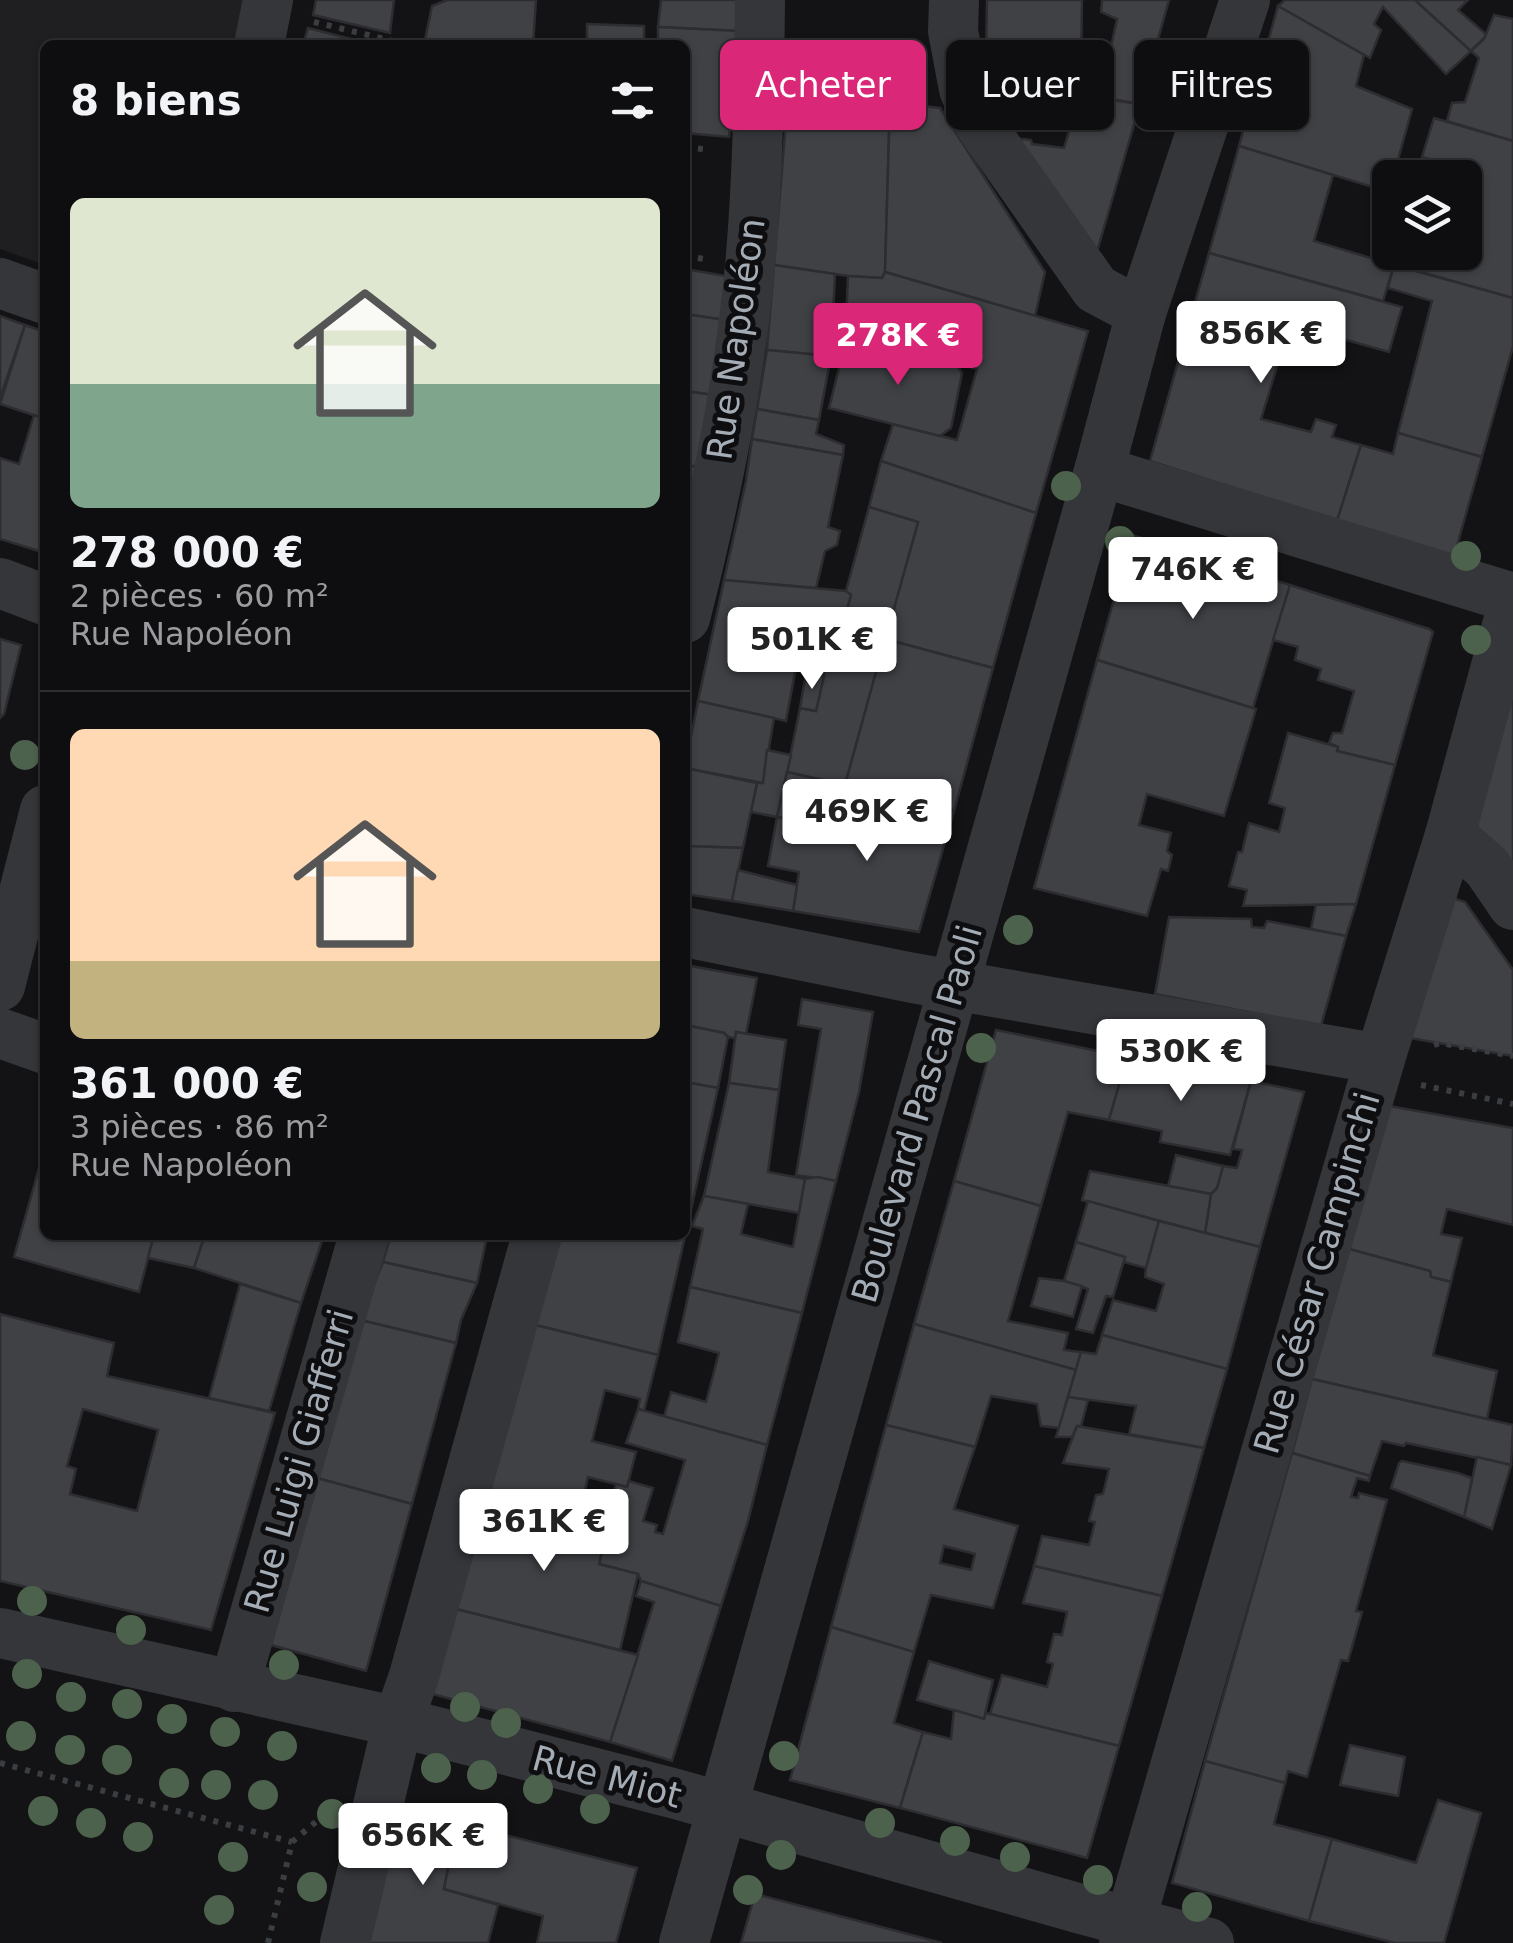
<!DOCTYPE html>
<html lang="fr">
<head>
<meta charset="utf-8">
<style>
  :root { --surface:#0e0e10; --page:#171719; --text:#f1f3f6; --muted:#9b9c9f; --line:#2e2e30; --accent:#db2777 }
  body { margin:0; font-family:"DejaVu Sans",sans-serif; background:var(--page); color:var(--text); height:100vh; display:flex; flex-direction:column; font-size:38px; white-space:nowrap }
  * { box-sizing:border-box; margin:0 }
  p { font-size:32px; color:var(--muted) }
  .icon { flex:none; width:55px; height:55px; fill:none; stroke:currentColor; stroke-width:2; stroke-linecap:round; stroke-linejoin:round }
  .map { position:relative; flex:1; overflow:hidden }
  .details { position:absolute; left:40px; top:40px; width:650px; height:1200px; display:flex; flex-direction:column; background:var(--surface); border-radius:15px; box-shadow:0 2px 8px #0004,0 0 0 2px var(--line) }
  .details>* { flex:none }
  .banner { position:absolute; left:720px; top:40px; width:642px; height:90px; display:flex; gap:20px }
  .buttons { position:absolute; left:1372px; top:160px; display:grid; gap:20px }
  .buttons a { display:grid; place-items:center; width:110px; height:110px; border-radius:15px; background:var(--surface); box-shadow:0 2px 8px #0004,0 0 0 2px var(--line); font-size:50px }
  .price { position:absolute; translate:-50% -85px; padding:0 22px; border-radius:10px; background:#fff; color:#222; font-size:32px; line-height:65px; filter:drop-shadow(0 2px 5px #0008) }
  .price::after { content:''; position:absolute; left:50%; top:60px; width:30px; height:22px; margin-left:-15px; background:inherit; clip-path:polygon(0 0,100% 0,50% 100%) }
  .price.selected { background:var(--accent); color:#fff }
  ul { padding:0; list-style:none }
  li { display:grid; align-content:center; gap:20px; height:530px; padding:0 30px }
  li+li { border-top:2px solid var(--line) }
  li span { display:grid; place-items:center; height:310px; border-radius:15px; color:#555 }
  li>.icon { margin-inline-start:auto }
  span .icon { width:180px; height:180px; fill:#fffc; stroke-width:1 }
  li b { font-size:42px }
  h2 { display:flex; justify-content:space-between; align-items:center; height:120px; padding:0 30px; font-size:42px }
  .tag { padding:0 35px; border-radius:15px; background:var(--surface); box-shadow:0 2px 8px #0004,0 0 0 2px var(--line); font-size:35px; line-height:90px }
  .tag.selected { background:var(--accent); color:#fff }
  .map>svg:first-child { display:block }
  .built { fill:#1f1f22 }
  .building { fill:#3f4145; stroke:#2d2d31; stroke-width:2.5; fill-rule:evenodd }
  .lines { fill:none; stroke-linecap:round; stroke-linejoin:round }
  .path { stroke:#3a3d41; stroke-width:6; stroke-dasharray:5 8; stroke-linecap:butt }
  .minor { stroke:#34363a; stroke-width:50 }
  .tree { fill:#4d624c }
  .labels { text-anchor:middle; stroke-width:10; stroke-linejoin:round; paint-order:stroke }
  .street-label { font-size:35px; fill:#a4acb6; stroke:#0e0e10 }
</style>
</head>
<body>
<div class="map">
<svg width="1513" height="1943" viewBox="0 0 1513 1943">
  <rect width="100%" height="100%" fill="#131315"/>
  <path class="built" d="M 0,0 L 247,0 L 240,45 L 45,45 L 45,265 L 0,249 Z"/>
  <g class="building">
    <path d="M 316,0 L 394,0 L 390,33 L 313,15 Z"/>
    <path d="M 447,0 L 536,0 L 533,45 L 424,45 L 432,6 Z"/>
    <path d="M 661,0 L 743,0 L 739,31 L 658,27 Z"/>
    <path d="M 987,0 L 1082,0 L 1081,68 L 1032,65 L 1030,116 L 985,114 Z"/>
    <path d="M 1102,0 L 1169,0 L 1140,104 L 1100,97 L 1117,19 L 1101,12 Z"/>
    <path d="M 1285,0 L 1415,0 L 1471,51 L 1446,74 L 1383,7 L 1374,24 L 1381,30 L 1370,58 L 1278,6 Z"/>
    <path d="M 1415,0 L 1468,0 L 1458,10 L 1487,35 L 1471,51 Z"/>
    <path d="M 1278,6 L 1364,55 L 1356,86 L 1412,109 L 1393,178 L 1390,178 L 1389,192 L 1239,146 Z"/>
    <path d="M 1494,15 L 1513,19 L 1513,141 L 1447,121 L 1452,103 L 1465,102 L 1479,58 L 1471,51 L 1484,39 Z"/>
    <path d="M 587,24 L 644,26 L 644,45 L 587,45 Z"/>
    <path d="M 658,27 L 739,31 L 729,137 L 685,133 L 685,45 L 658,45 Z"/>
    <path d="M 308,28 L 374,45 L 303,45 Z"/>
    <path d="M 1074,95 L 1140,104 L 1098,248 L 1073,242 L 1002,140 L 1024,139 L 1031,140 L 1032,144 L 1064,148 L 1071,125 Z"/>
    <path d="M 788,98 L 890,102 L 885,272 L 882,278 L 848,276 L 774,265 Z"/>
    <path d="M 890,102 L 940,108 L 1045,272 L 1035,316 L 885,272 Z"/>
    <path d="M 1434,118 L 1513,141 L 1513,298 L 1389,263 L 1392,252 L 1465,252 L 1465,181 L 1468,171 L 1422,157 Z"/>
    <path d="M 1239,146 L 1333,175 L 1314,241 L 1394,265 L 1383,301 L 1209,253 Z"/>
    <path d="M 1209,253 L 1402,307 L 1389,352 L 1290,324 L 1261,419 L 1311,432 L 1316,419 L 1336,425 L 1332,437 L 1361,445 L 1337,521 L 1150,461 Z"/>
    <path d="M 774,265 L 835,274 L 831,356 L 767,350 Z"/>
    <path d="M 1394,265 L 1513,298 L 1513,346 L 1482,457 L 1398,433 L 1432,301 L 1388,288 Z"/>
    <path d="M 685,269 L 731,277 L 725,320 L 685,314 Z"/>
    <path d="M 885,272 L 1088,331 L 1036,513 L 881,461 L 893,424 L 957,440 L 977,369 L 893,344 L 889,354 L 845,345 L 848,276 L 882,278 Z"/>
    <path d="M 685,314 L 725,320 L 713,395 L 685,391 Z"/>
    <path d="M 0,316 L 25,325 L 0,398 Z"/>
    <path d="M 25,325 L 45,332 L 45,419 L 0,404 Z"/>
    <path d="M 893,344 L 954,361 L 962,373 L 951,428 L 940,436 L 829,408 L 845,345 L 889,354 Z"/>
    <path d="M 767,350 L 831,356 L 819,420 L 757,409 Z"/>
    <path d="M 685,391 L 713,395 L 699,468 L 685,464 Z"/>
    <path d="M 757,409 L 819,420 L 816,434 L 844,445 L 843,455 L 752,439 Z"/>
    <path d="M 34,415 L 45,419 L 45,544 L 39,551 L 0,539 L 0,458 L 19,464 Z"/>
    <path d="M 1398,433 L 1482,457 L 1453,560 L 1337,521 L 1361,445 L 1393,454 Z"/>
    <path d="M 752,439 L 843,455 L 828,527 L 840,531 L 838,540 L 837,545 L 825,551 L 816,588 L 724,580 L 746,481 Z"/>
    <path d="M 881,461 L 1036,513 L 993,668 L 885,639 L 918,522 L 869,507 Z"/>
    <path d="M 685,464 L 699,468 L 685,512 Z"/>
    <path d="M 869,507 L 918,522 L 845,785 L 787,772 L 800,708 L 816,711 L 832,633 L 842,627 L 851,595 L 846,591 Z"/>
    <path d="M 1132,535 L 1290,585 L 1253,708 L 1097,660 Z"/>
    <path d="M 724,580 L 846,591 L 851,595 L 842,627 L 832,633 L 803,629 L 786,721 L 698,701 Z"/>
    <path d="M 1290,585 L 1429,629 L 1433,632 L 1395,765 L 1337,751 L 1338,747 L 1329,743 L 1333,733 L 1342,733 L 1354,691 L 1318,680 L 1321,669 L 1295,660 L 1298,647 L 1273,640 Z"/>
    <path d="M 0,639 L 21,645 L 4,714 L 0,718 Z"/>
    <path d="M 885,639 L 993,668 L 954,811 L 845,785 Z"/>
    <path d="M 1097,660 L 1256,709 L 1224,816 L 1147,794 L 1139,825 L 1171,833 L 1167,851 L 1172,855 L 1168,871 L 1161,869 L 1147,916 L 1034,888 Z"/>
    <path d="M 1513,662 L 1513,883 L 1473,821 Z"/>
    <path d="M 806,673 L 824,676 L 816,711 L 800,708 Z"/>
    <path d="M 698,701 L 774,718 L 763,783 L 685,768 Z"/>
    <path d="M 1288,733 L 1338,747 L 1337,751 L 1395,765 L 1356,904 L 1243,906 L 1247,890 L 1229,886 L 1238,852 L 1242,852 L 1249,823 L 1279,832 L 1285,808 L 1269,803 Z"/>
    <path d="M 767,750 L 791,755 L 777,817 L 751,812 L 757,783 L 763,783 Z"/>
    <path d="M 685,768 L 757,783 L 743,848 L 685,846 Z"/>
    <path d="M 787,772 L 856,788 L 843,832 L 777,817 Z"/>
    <path d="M 876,792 L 954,811 L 919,932 L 793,911 L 799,872 L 768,866 L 777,817 L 843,832 L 845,828 L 864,833 Z"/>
    <path d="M 685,846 L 743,848 L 732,901 L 685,894 Z"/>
    <path d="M 738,870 L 797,885 L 793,911 L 732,901 Z"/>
    <path d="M 1447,896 L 1465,902 L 1513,970 L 1513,1056 L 1410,1038 Z"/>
    <path d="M 1356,904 L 1346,936 L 1311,929 L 1316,905 Z"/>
    <path d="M 1169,917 L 1251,919 L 1252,927 L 1264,928 L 1267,921 L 1346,936 L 1321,1026 L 1155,994 Z"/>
    <path d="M 685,965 L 757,978 L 746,1034 L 736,1032 L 735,1038 L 728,1037 L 724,1033 L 685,1025 Z"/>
    <path d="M 802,999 L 873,1012 L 859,1092 L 836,1181 L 796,1175 L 821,1029 L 798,1025 Z"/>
    <path d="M 685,1025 L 724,1033 L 728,1037 L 718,1088 L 685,1082 Z"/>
    <path d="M 996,1030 L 1127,1057 L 1109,1120 L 1068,1112 L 1041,1206 L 954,1181 Z"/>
    <path d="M 736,1032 L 786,1040 L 779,1090 L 729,1083 Z"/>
    <path d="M 1127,1057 L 1251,1081 L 1230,1155 L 1160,1142 L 1162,1131 L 1109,1120 Z"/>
    <path d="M 1251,1081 L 1304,1092 L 1260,1247 L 1205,1233 L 1211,1194 L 1217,1188 L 1223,1166 L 1237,1168 L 1242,1150 L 1233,1149 Z"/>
    <path d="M 685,1082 L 718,1088 L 689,1219 L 685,1218 Z"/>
    <path d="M 729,1083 L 779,1090 L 768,1172 L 805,1179 L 799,1213 L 704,1196 Z"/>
    <path d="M 1389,1106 L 1513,1128 L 1513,1225 L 1447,1209 L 1441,1234 L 1462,1238 L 1451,1282 L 1431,1277 L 1430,1271 L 1349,1249 Z"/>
    <path d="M 45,1147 L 45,1235 L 154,1235 L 139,1292 L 14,1257 Z"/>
    <path d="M 1176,1155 L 1223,1166 L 1217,1188 L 1211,1194 L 1168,1186 Z"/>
    <path d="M 1090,1171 L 1211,1194 L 1205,1233 L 1082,1200 Z"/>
    <path d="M 818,1177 L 836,1181 L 802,1313 L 690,1287 L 703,1229 L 692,1226 L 704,1196 L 748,1204 L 741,1234 L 793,1247 L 805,1179 Z"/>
    <path d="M 954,1181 L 1041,1206 L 1008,1321 L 1068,1333 L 1064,1350 L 1081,1352 L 1076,1370 L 914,1324 Z"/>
    <path d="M 1088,1201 L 1159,1221 L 1146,1268 L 1124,1262 L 1125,1257 L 1076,1242 Z"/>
    <path d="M 685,1218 L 689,1219 L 658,1355 L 527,1323 L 554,1235 L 685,1235 Z"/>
    <path d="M 1159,1221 L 1260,1247 L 1227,1369 L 1102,1335 L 1113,1300 L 1156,1311 L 1164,1284 L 1145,1277 L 1146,1268 Z"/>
    <path d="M 154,1235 L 205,1235 L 194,1268 L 148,1258 Z"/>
    <path d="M 205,1235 L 324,1235 L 301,1303 L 194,1268 Z"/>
    <path d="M 391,1235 L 457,1235 L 486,1241 L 477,1283 L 383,1262 Z"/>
    <path d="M 1076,1242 L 1125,1257 L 1113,1297 L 1106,1296 L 1093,1333 L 1076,1329 L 1088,1289 L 1064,1281 Z"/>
    <path d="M 1349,1249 L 1430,1271 L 1431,1277 L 1451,1282 L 1433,1355 L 1497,1371 L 1487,1419 L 1312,1379 Z"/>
    <path d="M 383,1262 L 477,1283 L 461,1320 L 456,1343 L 360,1320 Z"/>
    <path d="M 1039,1278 L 1064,1281 L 1082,1286 L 1073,1317 L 1031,1306 Z"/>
    <path d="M 240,1284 L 301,1303 L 269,1411 L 209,1398 Z"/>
    <path d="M 690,1287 L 802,1313 L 767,1445 L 664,1417 L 671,1392 L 706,1402 L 719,1353 L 678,1342 Z"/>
    <path d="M 0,1314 L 114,1343 L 107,1376 L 275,1413 L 211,1630 L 0,1581 ZM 83,1409 L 158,1430 L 137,1511 L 70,1494 L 76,1469 L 67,1466 Z"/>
    <path d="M 360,1320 L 456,1343 L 412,1504 L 317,1478 Z"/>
    <path d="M 527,1323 L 658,1355 L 644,1411 L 638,1409 L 640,1399 L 605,1390 L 592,1441 L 636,1452 L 627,1487 L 588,1477 L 578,1522 L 479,1496 Z"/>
    <path d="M 914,1324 L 1076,1370 L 1059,1428 L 1041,1426 L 1037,1404 L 991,1396 L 975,1447 L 886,1425 Z"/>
    <path d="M 1102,1335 L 1227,1369 L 1204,1448 L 1129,1434 L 1136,1406 L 1068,1397 L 1081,1352 L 1096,1354 Z"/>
    <path d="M 1312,1379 L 1513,1425 L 1511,1465 L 1406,1443 L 1404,1446 L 1382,1441 L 1370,1476 L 1292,1453 Z"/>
    <path d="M 1068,1397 L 1088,1400 L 1081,1426 L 1077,1426 L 1072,1437 L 1056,1437 Z"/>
    <path d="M 638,1409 L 767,1445 L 748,1521 L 721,1606 L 641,1581 L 638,1574 L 599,1564 L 610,1517 L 606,1516 L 616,1484 L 627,1487 L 629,1481 L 653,1488 L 643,1521 L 657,1525 L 655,1532 L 663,1534 L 685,1460 L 626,1443 Z"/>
    <path d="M 886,1425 L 975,1447 L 954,1509 L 1018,1526 L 993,1608 L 931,1595 L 914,1652 L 831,1627 ZM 944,1546 L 975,1554 L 971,1570 L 940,1563 Z"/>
    <path d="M 1077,1426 L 1204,1448 L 1162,1596 L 1034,1566 L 1042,1536 L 1089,1545 L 1095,1522 L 1089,1521 L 1096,1495 L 1103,1494 L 1109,1469 L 1063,1463 Z"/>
    <path d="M 1292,1453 L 1370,1476 L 1369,1481 L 1357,1478 L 1351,1497 L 1358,1498 L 1359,1493 L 1387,1500 L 1356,1611 L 1362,1612 L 1348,1661 L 1341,1660 L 1307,1777 L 1288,1771 L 1285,1783 L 1205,1761 Z"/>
    <path d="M 1477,1457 L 1511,1465 L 1492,1529 L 1464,1517 Z"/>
    <path d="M 1402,1461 L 1458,1473 L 1472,1478 L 1464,1517 L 1391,1488 L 1399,1463 Z"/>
    <path d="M 317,1478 L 412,1504 L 366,1671 L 271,1645 Z"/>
    <path d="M 479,1496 L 578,1522 L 581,1510 L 610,1517 L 599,1564 L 638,1574 L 620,1650 L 452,1608 Z"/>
    <path d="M 1034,1566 L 1162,1596 L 1119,1746 L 990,1714 L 1002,1675 L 1047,1687 L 1053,1664 L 1047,1662 L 1054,1634 L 1062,1635 L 1067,1612 L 1023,1603 Z"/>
    <path d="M 641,1581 L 721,1606 L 672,1761 L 610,1742 L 654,1602 L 636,1596 Z"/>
    <path d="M 452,1608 L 638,1655 L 610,1742 L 425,1692 Z"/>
    <path d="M 831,1627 L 914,1652 L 894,1723 L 923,1732 L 900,1808 L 790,1780 Z"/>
    <path d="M 929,1661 L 993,1680 L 984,1719 L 917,1700 Z"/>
    <path d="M 954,1710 L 984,1719 L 986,1713 L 1119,1746 L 1087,1858 L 900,1808 L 923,1732 L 951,1739 Z"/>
    <path d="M 1350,1745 L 1405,1757 L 1398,1796 L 1340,1785 Z"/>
    <path d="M 1205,1761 L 1285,1783 L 1274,1824 L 1332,1839 L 1309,1921 L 1172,1883 Z"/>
    <path d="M 1438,1800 L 1481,1813 L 1444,1943 L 1395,1943 L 1309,1921 L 1332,1839 L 1416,1863 Z"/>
    <path d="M 394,1806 L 457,1823 L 444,1889 L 498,1905 L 488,1943 L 362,1943 Z"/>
    <path d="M 457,1823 L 637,1868 L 616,1943 L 537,1943 L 543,1916 L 444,1889 Z"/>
    <path d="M 755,1894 L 851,1919 L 942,1943 L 741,1943 Z"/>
  </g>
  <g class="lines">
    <g class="path">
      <path d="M 314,22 L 410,45"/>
      <path d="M 805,79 L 912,86"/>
      <path d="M 685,147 L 710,150"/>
      <path d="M 685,256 L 704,259"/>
      <path d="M 1434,1045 L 1440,1043 L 1513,1056"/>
      <path d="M 1421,1085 L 1513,1104"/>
      <path d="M 0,1763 L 292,1842"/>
      <path d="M 292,1842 L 325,1814"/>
      <path d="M 268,1943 L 292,1842"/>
    </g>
    <g class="minor">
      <path d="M 954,0 L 953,31 L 964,89 L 980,124 L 1096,289 L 1141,313"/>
      <path d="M 259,45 L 268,0"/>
      <path d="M 0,283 L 45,299"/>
      <path d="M 1099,471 L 1513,598"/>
      <path d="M 0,583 L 45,600"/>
      <path d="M 685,618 C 715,502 739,385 750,266 C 758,178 759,89 760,0"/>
      <path d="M 1450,835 L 1487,867 L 1513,905"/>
      <path d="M 685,932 L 913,978 L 1380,1059"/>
      <path d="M 0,986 L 45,810"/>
      <path d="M 0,1033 L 45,1049"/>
      <path d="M 0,1633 L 398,1722 L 676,1794 L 1081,1909 L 1209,1943"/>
      <path d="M 234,1687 L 364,1235"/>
      <path d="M 345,1943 L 398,1722 L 414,1676 L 537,1235"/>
      <path d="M 684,1943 L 1099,471 L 1141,313 L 1245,0"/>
      <path d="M 1124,1943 L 1380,1059 L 1450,835 L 1513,604"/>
    </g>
  </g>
  <g class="tree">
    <circle cx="1066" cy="486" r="15"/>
    <circle cx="1120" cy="541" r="15"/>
    <circle cx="1466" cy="556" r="15"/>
    <circle cx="1476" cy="640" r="15"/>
    <circle cx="25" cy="755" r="15"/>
    <circle cx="1018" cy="930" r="15"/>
    <circle cx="981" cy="1048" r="15"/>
    <circle cx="32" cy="1601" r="15"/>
    <circle cx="131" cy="1630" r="15"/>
    <circle cx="284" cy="1665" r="15"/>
    <circle cx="27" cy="1674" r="15"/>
    <circle cx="71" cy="1697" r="15"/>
    <circle cx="127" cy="1704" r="15"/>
    <circle cx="465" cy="1707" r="15"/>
    <circle cx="172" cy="1719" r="15"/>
    <circle cx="506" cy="1723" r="15"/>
    <circle cx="225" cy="1732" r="15"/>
    <circle cx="21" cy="1736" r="15"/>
    <circle cx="282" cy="1746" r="15"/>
    <circle cx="70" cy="1750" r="15"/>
    <circle cx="784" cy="1756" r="15"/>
    <circle cx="117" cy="1760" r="15"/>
    <circle cx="436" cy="1768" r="15"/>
    <circle cx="482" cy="1775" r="15"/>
    <circle cx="174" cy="1783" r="15"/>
    <circle cx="216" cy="1785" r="15"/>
    <circle cx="538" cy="1789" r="15"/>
    <circle cx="263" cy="1795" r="15"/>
    <circle cx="595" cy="1809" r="15"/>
    <circle cx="43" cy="1811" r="15"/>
    <circle cx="332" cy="1814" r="15"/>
    <circle cx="91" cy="1823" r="15"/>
    <circle cx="880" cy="1823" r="15"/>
    <circle cx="138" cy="1837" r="15"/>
    <circle cx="955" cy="1841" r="15"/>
    <circle cx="781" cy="1855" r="15"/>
    <circle cx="233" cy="1857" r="15"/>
    <circle cx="1015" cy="1857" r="15"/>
    <circle cx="1098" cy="1880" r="15"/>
    <circle cx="312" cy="1887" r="15"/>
    <circle cx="748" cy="1890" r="15"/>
    <circle cx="1197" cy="1907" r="15"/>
    <circle cx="219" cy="1910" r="15"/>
  </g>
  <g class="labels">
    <g class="street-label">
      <text transform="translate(736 339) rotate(-82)" y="12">Rue Napoléon</text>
      <text transform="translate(917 1114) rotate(-74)" y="12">Boulevard Pascal Paoli</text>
      <text transform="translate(1317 1273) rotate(-74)" y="12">Rue César Campinchi</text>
      <text transform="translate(299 1461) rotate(-74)" y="12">Rue Luigi Giafferri</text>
      <text transform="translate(607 1777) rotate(15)" y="12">Rue Miot</text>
    </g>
  </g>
</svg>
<div class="buttons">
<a><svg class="icon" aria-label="layers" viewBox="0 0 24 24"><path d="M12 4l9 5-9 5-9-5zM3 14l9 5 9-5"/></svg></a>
</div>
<b class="price" style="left:1261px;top:386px">856K €</b>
<b class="price selected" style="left:898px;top:388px">278K €</b>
<b class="price" style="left:1193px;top:622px">746K €</b>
<b class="price" style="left:812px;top:692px">501K €</b>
<b class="price" style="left:867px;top:864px">469K €</b>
<b class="price" style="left:1181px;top:1104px">530K €</b>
<b class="price" style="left:544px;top:1574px">361K €</b>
<b class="price" style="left:423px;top:1888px">656K €</b>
<div class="banner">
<a class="tag selected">Acheter</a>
<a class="tag">Louer</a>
<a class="tag">Filtres</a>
</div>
<section class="details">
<h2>8 biens<svg class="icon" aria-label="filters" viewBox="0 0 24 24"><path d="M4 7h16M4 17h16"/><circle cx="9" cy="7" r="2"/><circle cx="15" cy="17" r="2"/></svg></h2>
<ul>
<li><span style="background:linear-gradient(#dfe7d0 60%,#7fa58c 0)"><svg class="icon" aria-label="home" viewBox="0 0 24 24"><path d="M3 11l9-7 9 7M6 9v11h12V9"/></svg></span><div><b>278 000 €</b><p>2 pièces · 60 m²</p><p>Rue Napoléon</p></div></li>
<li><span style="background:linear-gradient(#ffd9b3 75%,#c2b280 0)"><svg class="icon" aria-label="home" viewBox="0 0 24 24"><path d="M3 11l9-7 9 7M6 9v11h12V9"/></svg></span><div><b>361 000 €</b><p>3 pièces · 86 m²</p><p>Rue Napoléon</p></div></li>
</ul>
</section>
</div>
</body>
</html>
